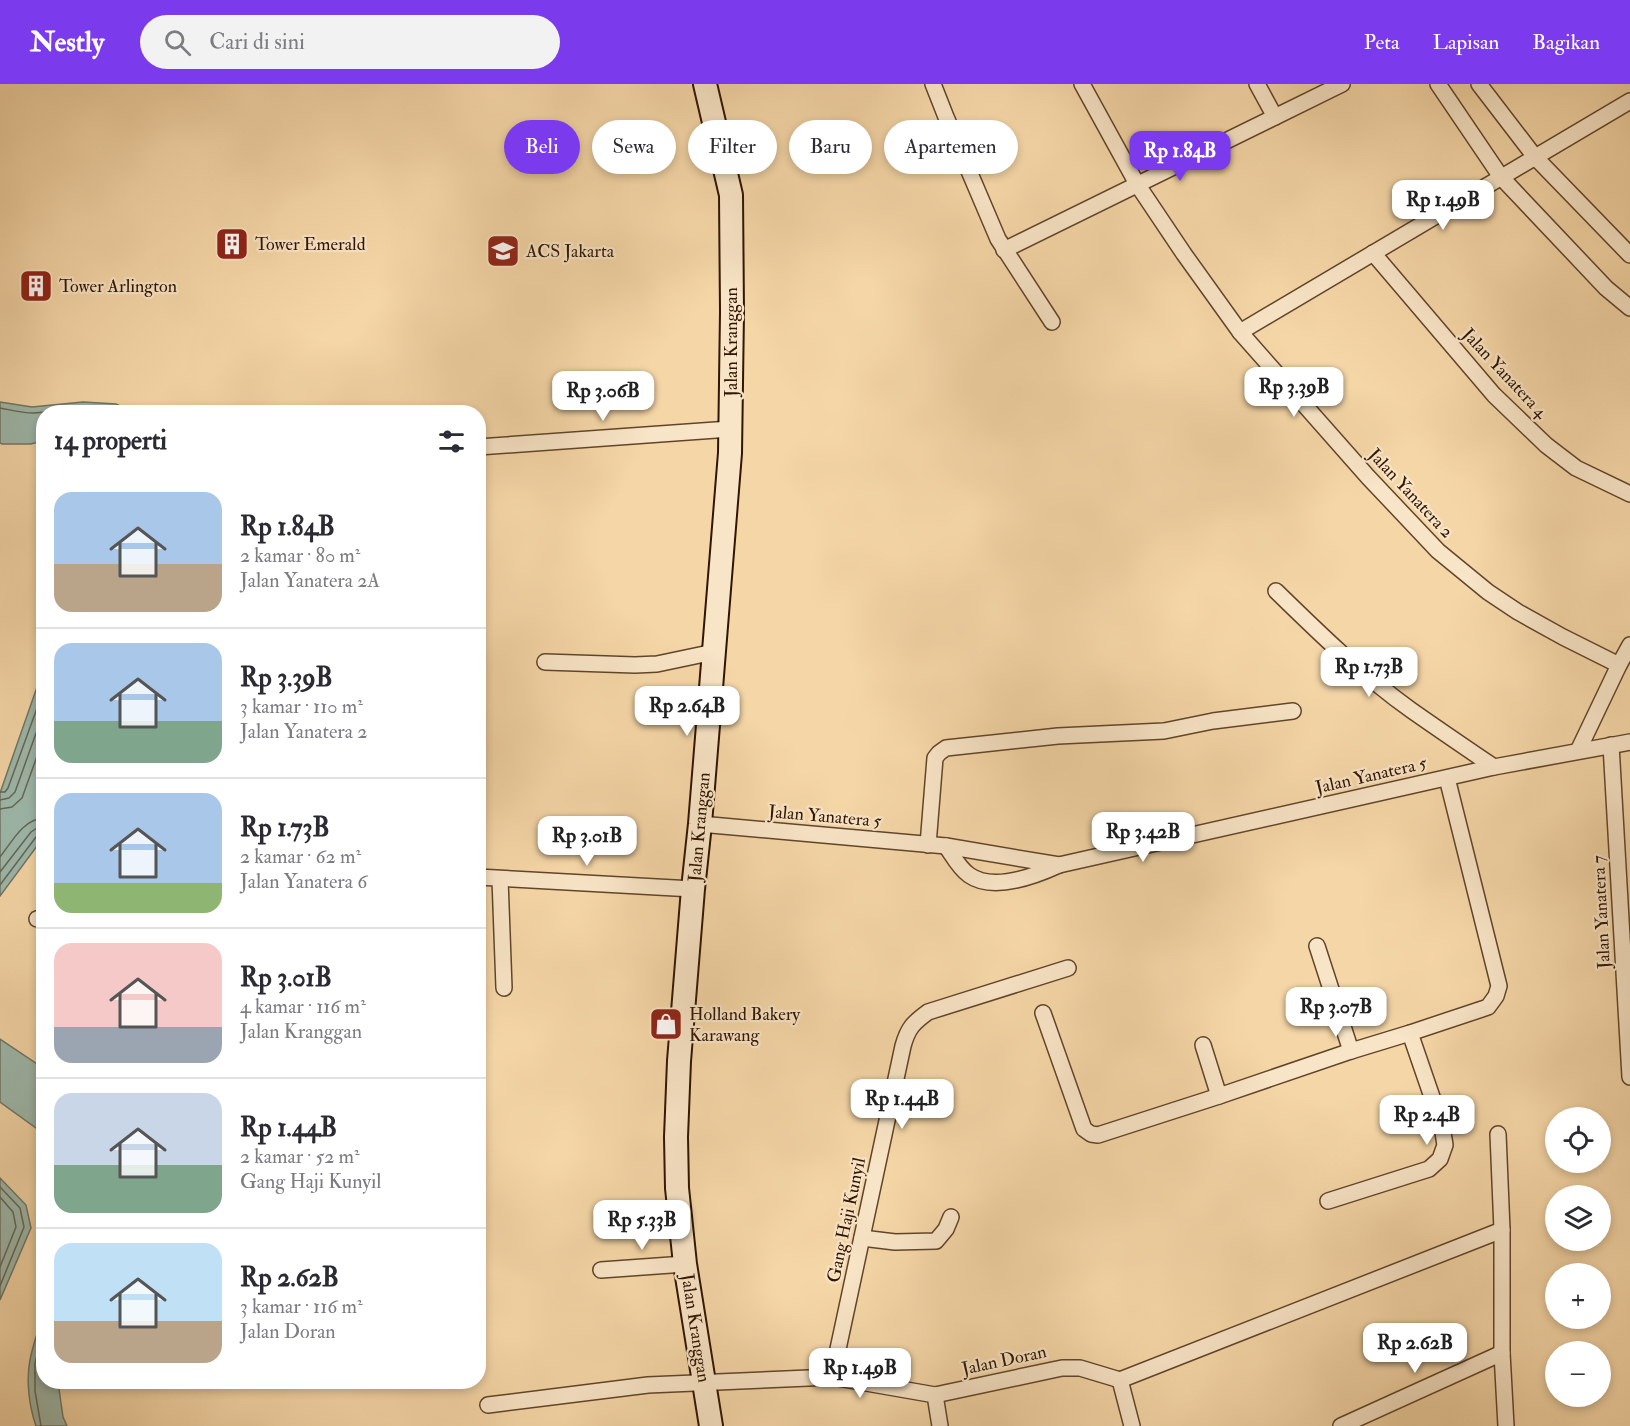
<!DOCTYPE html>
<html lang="id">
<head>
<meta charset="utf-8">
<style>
  :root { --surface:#fff; --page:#f2f2f3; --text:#2b2b33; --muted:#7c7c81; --line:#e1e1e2; --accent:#7c3aed }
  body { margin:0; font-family:"IM FELL Double Pica",serif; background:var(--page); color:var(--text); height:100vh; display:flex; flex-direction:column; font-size:22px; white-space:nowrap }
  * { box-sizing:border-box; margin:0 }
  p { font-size:20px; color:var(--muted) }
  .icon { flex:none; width:33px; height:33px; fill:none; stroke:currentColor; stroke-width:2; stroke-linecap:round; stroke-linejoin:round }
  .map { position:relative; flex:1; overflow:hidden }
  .sheet { position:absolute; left:36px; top:321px; width:450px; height:984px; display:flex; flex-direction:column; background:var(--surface); border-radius:24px; box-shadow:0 3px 9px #0003 }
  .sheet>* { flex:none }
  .guide { position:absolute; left:504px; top:36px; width:570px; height:54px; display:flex; gap:12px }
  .fabs { position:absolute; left:1545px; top:1023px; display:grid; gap:12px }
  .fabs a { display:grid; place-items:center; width:66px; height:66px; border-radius:50%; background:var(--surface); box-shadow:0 3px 9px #0003; font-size:30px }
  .price { position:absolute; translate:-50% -51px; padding:0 14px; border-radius:12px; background:#fff; color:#222; font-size:20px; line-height:39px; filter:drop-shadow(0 2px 3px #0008) }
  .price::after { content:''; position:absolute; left:50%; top:36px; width:18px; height:14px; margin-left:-9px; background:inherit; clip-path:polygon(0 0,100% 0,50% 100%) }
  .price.on { background:var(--accent); color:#fff }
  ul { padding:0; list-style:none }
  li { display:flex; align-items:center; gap:18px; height:150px; padding:0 18px }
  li+li { border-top:2px solid var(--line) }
  li span { display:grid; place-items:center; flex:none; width:168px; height:120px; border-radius:18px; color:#555 }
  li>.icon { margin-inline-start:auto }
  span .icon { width:72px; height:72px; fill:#fffc; stroke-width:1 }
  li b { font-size:26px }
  h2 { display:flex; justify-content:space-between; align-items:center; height:72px; padding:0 18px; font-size:26px }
  .tag { padding:0 21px; border-radius:27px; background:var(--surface); box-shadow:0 3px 9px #0003; font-size:21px; line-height:54px }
  .tag.on { background:var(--accent); color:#fff }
  header { display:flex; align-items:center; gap:36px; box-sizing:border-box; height:84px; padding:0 30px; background:var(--accent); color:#fff }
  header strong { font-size:28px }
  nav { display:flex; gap:33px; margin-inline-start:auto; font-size:21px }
  .search { width:420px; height:54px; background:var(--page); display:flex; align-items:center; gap:15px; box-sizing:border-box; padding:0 21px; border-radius:33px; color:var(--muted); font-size:22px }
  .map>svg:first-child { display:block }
  .water { fill:#9db9ac; stroke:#717767; stroke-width:1.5 }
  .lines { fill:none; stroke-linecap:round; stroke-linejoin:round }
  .shore { stroke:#666756; stroke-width:1.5 }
  .street-casing { stroke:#61452a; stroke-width:18 }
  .secondary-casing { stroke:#301500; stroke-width:26 }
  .street { stroke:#f8e4c6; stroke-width:15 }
  .secondary { stroke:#f8e4c6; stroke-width:22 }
  .labels { text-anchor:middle; stroke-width:4.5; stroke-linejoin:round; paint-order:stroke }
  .poi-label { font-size:18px; fill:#301500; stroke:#f8e4c6; text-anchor:start }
  .street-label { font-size:18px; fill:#301500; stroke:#f8e4c6 }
</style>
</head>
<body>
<header>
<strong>Nestly</strong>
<div class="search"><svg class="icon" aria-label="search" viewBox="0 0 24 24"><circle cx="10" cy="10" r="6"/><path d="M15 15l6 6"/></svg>Cari di sini</div>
<nav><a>Peta</a><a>Lapisan</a><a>Bagikan</a></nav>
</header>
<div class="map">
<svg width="1630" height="1342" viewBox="0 0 1630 1342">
  <rect width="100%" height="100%" fill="#f5d6a7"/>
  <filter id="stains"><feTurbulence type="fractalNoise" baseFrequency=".00333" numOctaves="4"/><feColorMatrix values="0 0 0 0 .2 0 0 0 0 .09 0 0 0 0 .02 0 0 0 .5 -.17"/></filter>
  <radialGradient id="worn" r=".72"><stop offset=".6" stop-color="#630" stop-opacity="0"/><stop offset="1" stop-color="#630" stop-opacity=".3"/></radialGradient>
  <g class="water">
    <path d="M 0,318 L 32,323 L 83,318 L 116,320 L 133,328 L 44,328 L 43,357 L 31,360 L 2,360 L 0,359 Z"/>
    <path d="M 43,586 L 43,754 L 0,812 L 0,709 Z"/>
    <path d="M 0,955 L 43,984 L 43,1049 L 0,1018 Z"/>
    <path d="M 0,1094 L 26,1121 L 31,1144 L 0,1216 Z"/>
    <path d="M 43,1230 L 44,1298 L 58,1298 L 63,1333 L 67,1342 L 36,1342 C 29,1322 26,1296 30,1276 C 33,1260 39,1245 43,1230 Z"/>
  </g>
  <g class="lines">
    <g class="shore">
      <path d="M 0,324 C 11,326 22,329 33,329 C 57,328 98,318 119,328"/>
      <path d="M 0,708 L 5,708 L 8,704 L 44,605"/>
      <path d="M 0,716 L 9,714 L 15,708 L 44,627"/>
      <path d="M 0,725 L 12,723 L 22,714 L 44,653"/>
      <path d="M 0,773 C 12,758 23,735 44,734"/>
      <path d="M 0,788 L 31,748 L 37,744 L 44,743"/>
      <path d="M 0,801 L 36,753 L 44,751"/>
      <path d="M 0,1103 L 20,1124 L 24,1143 L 0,1202"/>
      <path d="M 0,1113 L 13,1128 L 16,1143 L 0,1183"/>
      <path d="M 41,1342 L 35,1307 L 35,1279 L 44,1249"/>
    </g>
    <defs>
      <g id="street">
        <path d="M 933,0 L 946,33 L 998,155 L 1052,238"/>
        <path d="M 1082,0 L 1137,100 L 1184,170 L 1240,248 L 1368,393 L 1438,467 L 1488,508 L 1518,528 L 1563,553 L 1619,581"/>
        <path d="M 1257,0 L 1275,33"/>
        <path d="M 1438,0 L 1501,93 L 1606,204 L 1630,224"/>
        <path d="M 1479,0 L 1535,73 L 1630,171"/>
        <path d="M 1004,166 L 1342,0"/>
        <path d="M 1373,169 L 1494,311 L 1546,361 L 1576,384 L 1630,410"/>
        <path d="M 1240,248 L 1630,17"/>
        <path d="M 478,363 L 730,345"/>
        <path d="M 1276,507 C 1319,549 1362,591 1411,626 C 1438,645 1466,664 1494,683"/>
        <path d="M 545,578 L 635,581 L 657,580 L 714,568"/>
        <path d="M 1611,661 L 1630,993"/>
        <path d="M 1578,667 L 1619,581 L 1630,561"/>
        <path d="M 700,740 L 946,762 L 1059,781 L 1494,683 L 1630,658"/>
        <path d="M 928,761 L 935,674 L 939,669 L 946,664 L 1058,652 L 1164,647 L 1213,637 L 1293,627"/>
        <path d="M 946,762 C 953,772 959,784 969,791 C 993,808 1035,792 1059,781"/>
        <path d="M 478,793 L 693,805"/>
        <path d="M 500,795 L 504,904"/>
        <path d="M 37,835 L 44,833"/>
        <path d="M 1317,862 L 1351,967"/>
        <path d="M 1043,929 L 1084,1045 L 1091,1050 L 1098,1051 L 1219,1012 L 1351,967 L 1410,949 L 1488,923 L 1496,912 L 1499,902 L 1447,694"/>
        <path d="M 1203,961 L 1219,1012"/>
        <path d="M 1498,1050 L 1502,1146 L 1502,1269 L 1506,1342"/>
        <path d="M 1328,1117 L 1429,1085 L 1440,1075 L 1445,1061 L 1442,1042 L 1410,949"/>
        <path d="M 862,1154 L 895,1158 L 936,1157 L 946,1145 L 951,1133"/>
        <path d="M 601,1186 L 685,1180"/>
        <path d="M 832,1293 L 903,962 C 908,944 913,939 928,928 L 1068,884"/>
        <path d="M 1120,1296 L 1132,1342"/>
        <path d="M 935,1311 L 940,1342"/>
        <path d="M 488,1321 L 648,1301 L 832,1293 L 935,1311 L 1062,1284 L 1080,1284 L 1120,1296 L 1502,1146"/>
        <path d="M 1341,1342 L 1502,1269"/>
      </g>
      <path id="secondary" d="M 705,0 L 731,111 L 732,228 L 730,369 L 700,740 L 693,805 L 679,977 L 676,1053 L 677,1104 L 685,1180 L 711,1342"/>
    </defs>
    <use href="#street" class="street-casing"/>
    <use href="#secondary" class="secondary-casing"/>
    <use href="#street" class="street"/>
    <use href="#secondary" class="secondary"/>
  </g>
  <defs>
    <symbol id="building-square" viewBox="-11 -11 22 22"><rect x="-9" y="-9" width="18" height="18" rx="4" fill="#8f2418" stroke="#f8e4c6"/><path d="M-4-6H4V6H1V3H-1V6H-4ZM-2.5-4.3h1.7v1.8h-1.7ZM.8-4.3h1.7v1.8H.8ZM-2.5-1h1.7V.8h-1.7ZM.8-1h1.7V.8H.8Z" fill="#fff"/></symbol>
    <symbol id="school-square" viewBox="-11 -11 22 22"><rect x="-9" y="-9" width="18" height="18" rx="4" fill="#8f2418" stroke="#f8e4c6"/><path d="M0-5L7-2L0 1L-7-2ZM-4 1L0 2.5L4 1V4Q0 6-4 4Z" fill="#fff"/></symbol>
    <symbol id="shop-square" viewBox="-11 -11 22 22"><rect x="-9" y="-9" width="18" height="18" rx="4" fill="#8f2418" stroke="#f8e4c6"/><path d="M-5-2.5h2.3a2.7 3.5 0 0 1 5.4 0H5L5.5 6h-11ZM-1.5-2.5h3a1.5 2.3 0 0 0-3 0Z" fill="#fff"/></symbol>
  </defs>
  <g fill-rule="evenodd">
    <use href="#building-square" x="213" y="141" width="38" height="38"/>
    <use href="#school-square" x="484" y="148" width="38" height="38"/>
    <use href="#building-square" x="17" y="183" width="38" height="38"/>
    <use href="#shop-square" x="647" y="921" width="38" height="38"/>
  </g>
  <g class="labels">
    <g class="poi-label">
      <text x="255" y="166">Tower Emerald</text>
      <text x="526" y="173">ACS Jakarta</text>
      <text x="59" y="208">Tower Arlington</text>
      <text x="689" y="936">Holland Bakery<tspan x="689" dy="21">Karawang</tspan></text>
    </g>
    <g class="street-label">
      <text transform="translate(731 258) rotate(-90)" y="6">Jalan Kranggan</text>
      <text transform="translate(1505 289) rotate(47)" y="6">Jalan Yanatera 4</text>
      <text transform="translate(1411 409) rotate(47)" y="6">Jalan Yanatera 2</text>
      <text transform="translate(1371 691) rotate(-13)" y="6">Jalan Yanatera 5</text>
      <text transform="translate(825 732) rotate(5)" y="6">Jalan Yanatera 5</text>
      <text transform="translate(699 743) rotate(-85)" y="6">Jalan Kranggan</text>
      <text transform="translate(1601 828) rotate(-93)" y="6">Jalan Yanatera 7</text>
      <text transform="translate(846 1136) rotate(-78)" y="6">Gang Haji Kunyil</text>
      <text transform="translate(696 1244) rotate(81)" y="6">Jalan Kranggan</text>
      <text transform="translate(1004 1276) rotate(-12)" y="6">Jalan Doran</text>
    </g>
  </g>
  <rect width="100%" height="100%" filter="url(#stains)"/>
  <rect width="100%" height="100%" fill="url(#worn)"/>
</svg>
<div class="fabs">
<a><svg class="icon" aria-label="locate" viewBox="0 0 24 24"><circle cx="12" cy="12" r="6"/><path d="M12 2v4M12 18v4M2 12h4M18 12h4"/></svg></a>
<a><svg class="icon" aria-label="layers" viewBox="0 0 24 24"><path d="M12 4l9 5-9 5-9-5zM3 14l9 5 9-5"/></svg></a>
<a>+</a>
<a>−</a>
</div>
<b class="price on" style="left:1180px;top:98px">Rp 1.84B</b>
<b class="price" style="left:1443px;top:147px">Rp 1.49B</b>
<b class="price" style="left:1294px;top:334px">Rp 3.39B</b>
<b class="price" style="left:603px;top:338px">Rp 3.06B</b>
<b class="price" style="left:1369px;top:614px">Rp 1.73B</b>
<b class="price" style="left:687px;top:653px">Rp 2.64B</b>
<b class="price" style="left:1143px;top:779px">Rp 3.42B</b>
<b class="price" style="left:587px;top:783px">Rp 3.01B</b>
<b class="price" style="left:1336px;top:954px">Rp 3.07B</b>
<b class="price" style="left:902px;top:1046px">Rp 1.44B</b>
<b class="price" style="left:1427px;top:1062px">Rp 2.4B</b>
<b class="price" style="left:642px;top:1167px">Rp 5.33B</b>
<b class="price" style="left:1415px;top:1290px">Rp 2.62B</b>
<b class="price" style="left:860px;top:1315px">Rp 1.49B</b>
<div class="guide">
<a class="tag on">Beli</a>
<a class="tag">Sewa</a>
<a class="tag">Filter</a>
<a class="tag">Baru</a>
<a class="tag">Apartemen</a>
</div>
<section class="sheet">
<h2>14 properti<svg class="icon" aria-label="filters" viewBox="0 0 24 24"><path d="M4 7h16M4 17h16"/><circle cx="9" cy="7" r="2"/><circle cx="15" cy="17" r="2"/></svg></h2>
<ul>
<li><span style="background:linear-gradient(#a9c7e8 60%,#b9a48a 0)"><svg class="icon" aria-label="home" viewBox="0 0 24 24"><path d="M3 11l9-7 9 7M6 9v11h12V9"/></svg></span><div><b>Rp 1.84B</b><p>2 kamar · 80 m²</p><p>Jalan Yanatera 2A</p></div></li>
<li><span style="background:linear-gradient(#a9c7e8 65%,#7fa58c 0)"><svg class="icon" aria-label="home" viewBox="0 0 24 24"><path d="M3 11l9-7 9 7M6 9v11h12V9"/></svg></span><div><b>Rp 3.39B</b><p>3 kamar · 110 m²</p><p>Jalan Yanatera 2</p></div></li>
<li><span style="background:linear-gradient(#a9c7e8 75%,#8fb573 0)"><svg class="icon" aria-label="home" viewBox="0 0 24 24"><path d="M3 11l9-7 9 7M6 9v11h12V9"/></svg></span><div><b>Rp 1.73B</b><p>2 kamar · 62 m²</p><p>Jalan Yanatera 6</p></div></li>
<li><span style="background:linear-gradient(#f6c9c9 70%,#9aa5b1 0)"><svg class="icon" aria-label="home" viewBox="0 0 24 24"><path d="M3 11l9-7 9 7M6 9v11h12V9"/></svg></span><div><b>Rp 3.01B</b><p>4 kamar · 116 m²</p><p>Jalan Kranggan</p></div></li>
<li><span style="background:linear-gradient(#c9d6e8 60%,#7fa58c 0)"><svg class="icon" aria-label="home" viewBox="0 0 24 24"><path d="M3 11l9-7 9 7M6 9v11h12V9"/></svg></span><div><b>Rp 1.44B</b><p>2 kamar · 52 m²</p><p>Gang Haji Kunyil</p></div></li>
<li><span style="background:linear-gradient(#bfe0f5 65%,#b9a48a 0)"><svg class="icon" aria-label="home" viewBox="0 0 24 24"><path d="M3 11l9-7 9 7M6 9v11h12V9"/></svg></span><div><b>Rp 2.62B</b><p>3 kamar · 116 m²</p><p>Jalan Doran</p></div></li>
</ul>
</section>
</div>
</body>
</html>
